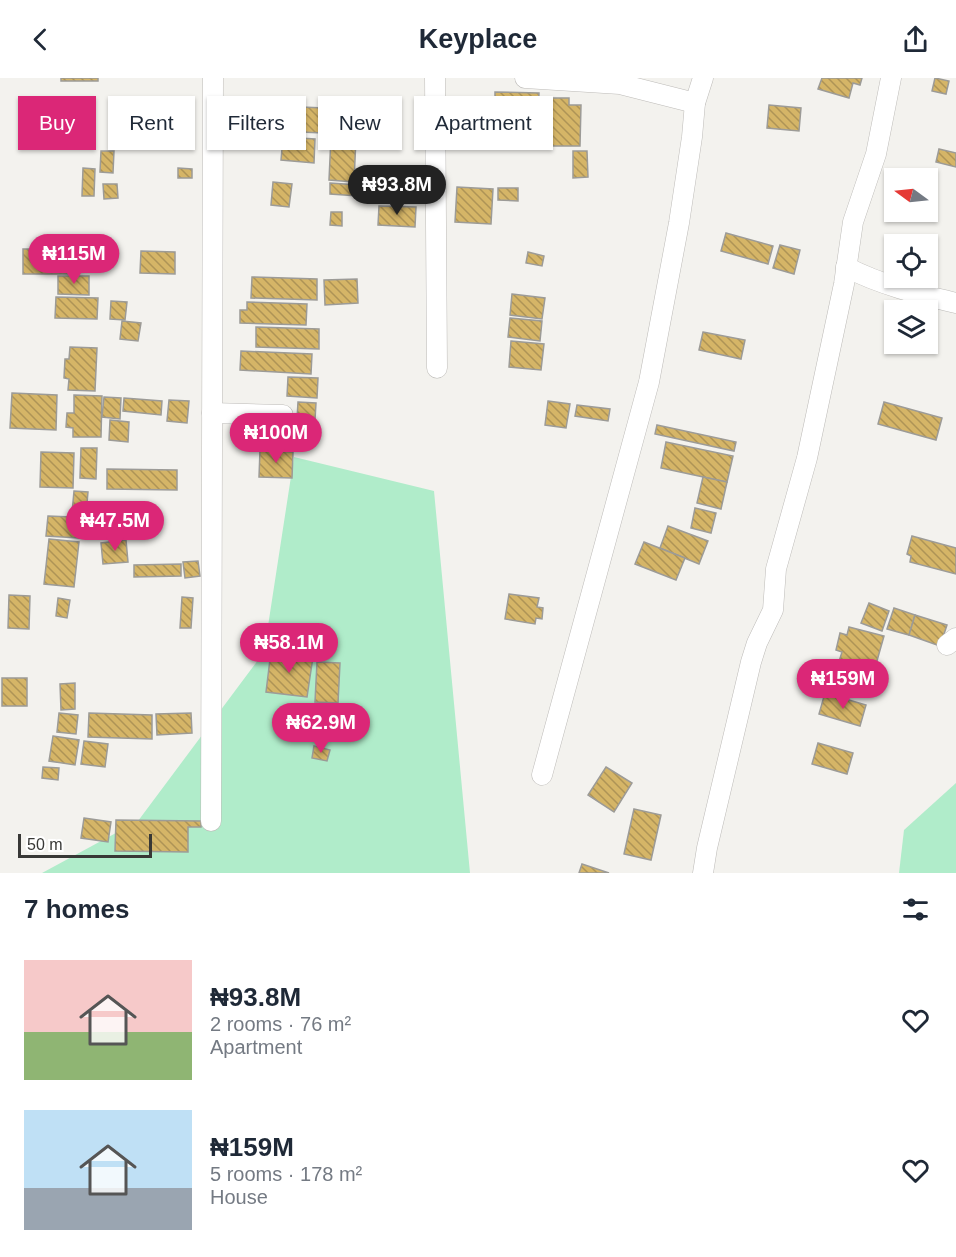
<!DOCTYPE html>
<html lang="en">
<head>
<meta charset="utf-8">
<style>
  :root { --surface:#fff; --page:#f2f2f3; --text:#1f2937; --muted:#747a83; --accent:#db2777 }
  body { margin:0; font-family:Helvetica,sans-serif; background:var(--page); color:var(--text); height:100vh; display:flex; flex-direction:column; font-size:22px; white-space:nowrap }
  * { box-sizing:border-box; margin:0 }
  p { font-size:20px; color:var(--muted) }
  .icon { flex:none; width:33px; height:33px; fill:none; stroke:currentColor; stroke-width:2; stroke-linecap:round; stroke-linejoin:round }
  .map { position:relative; height:795px; overflow:hidden }
  .panel { display:flex; flex-direction:column; background:var(--surface); flex:1 }
  .panel>* { flex:none }
  .guide { position:absolute; left:18px; top:18px; width:600px; height:54px; display:flex; gap:12px }
  .needle { width:39px; rotate:285deg }
  .buttons { position:absolute; left:884px; top:90px; display:grid; gap:12px }
  .buttons a { display:grid; place-items:center; width:54px; height:54px; border-radius:0px; background:var(--surface); box-shadow:0 2px 4px #0004; font-size:30px }
  .scale { position:absolute; left:18px; bottom:15px; width:134px; box-sizing:border-box; padding-left:6px; border:3px solid #383836; border-top:0; font-size:16px; line-height:21px; white-space:nowrap; color:#383836; -webkit-text-stroke:4px #fff; paint-order:stroke }
  .price { position:absolute; translate:-50% -51px; padding:0 14px; border-radius:21px; background:var(--accent); color:#fff; font-size:20px; line-height:39px; filter:drop-shadow(0 2px 3px #0008) }
  .price::after { content:''; position:absolute; left:50%; top:36px; width:18px; height:14px; margin-left:-9px; background:inherit; clip-path:polygon(0 0,100% 0,50% 100%) }
  .price.selected { background:#222; color:#fff }
  ul { padding:0; list-style:none }
  li { display:flex; align-items:center; gap:18px; height:150px; padding:0 24px }
  li span { display:grid; place-items:center; flex:none; width:168px; height:120px; border-radius:0px; color:#555 }
  li>.icon { margin-inline-start:auto }
  span .icon { width:72px; height:72px; fill:#fffc; stroke-width:1 }
  li b { font-size:26px }
  h2 { display:flex; justify-content:space-between; align-items:center; height:72px; padding:0 24px; font-size:26px }
  .pill { padding:0 21px; border-radius:0px; background:var(--surface); box-shadow:0 2px 4px #0004; font-size:21px; line-height:54px }
  .pill.selected { background:var(--accent); color:#fff }
  header { display:flex; justify-content:space-between; align-items:center; height:78px; padding:0 24px; background:var(--surface); font-size:27px; font-weight:700 }
  .map>svg:first-child { display:block }
  .green { fill:#b0ecca }
  .building { fill:url(#building-back-hatch); stroke:#9c9b97; stroke-width:1.5 }
  .lines { fill:none; stroke-linecap:round; stroke-linejoin:round }
  .minor-casing { stroke:#bdbbb8; stroke-width:21 }
  .minor { stroke:#fff; stroke-width:20 }
</style>
</head>
<body>
<header><svg class="icon" aria-label="back" viewBox="0 0 24 24"><path d="M15 5l-7 7 7 7"/></svg>Keyplace<svg class="icon" aria-label="share" viewBox="0 0 24 24"><path d="M12 15V3M7 8l5-5 5 5M5 13v7h14v-7"/></svg></header>
<div class="map">
<svg width="956" height="795" viewBox="0 0 956 795">
  <defs>
    <pattern id="building-back-hatch" width="6" height="6" patternUnits="userSpaceOnUse" patternTransform="scale(1.5)"><rect width="6" height="6" fill="#d5b567"/><path d="M-1 5l2 2M0 0l6 6M5-1l2 2" fill="none" stroke="#ae9456"/></pattern>
  </defs>
  <rect width="100%" height="100%" fill="#f3f2ee"/>
  <g class="green">
    <path d="M 294,379 L 434,413 L 470,795 L 42,795 L 138,743 L 264,574 Z"/>
    <path d="M 956,705 L 956,795 L 899,795 L 904,752 Z"/>
  </g>
  <g class="building">
    <rect x="61" y="0" width="37" height="3"/>
    <path d="M 822,0 L 862,0 L 860,7 L 853,5 L 849,20 L 818,11 Z"/>
    <path d="M 935,0 L 949,3 L 946,16 L 932,13 Z"/>
    <path d="M 495,14 L 539,15 L 538,50 L 501,49 L 502,39 L 495,39 Z"/>
    <path d="M 549,20 L 569,20 L 569,27 L 581,27 L 580,68 L 543,68 L 544,27 L 549,27 Z"/>
    <path d="M 769,27 L 801,30 L 799,53 L 767,50 Z"/>
    <path d="M 301,29 L 324,30 L 323,55 L 300,54 Z"/>
    <path d="M 283,59 L 315,61 L 314,85 L 281,82 Z"/>
    <path d="M 331,59 L 356,60 L 354,104 L 329,102 Z"/>
    <path d="M 939,71 L 956,75 L 956,89 L 936,84 Z"/>
    <path d="M 101,73 L 114,73 L 113,95 L 100,94 Z"/>
    <path d="M 573,73 L 587,73 L 588,99 L 573,100 Z"/>
    <path d="M 83,90 L 95,91 L 94,118 L 82,118 Z"/>
    <path d="M 178,90 L 192,91 L 192,100 L 178,100 Z"/>
    <path d="M 273,104 L 292,106 L 289,129 L 271,127 Z"/>
    <path d="M 330,105 L 358,107 L 358,118 L 330,116 Z"/>
    <path d="M 379,105 L 409,105 L 409,124 L 379,123 Z"/>
    <path d="M 103,106 L 117,106 L 118,120 L 104,121 Z"/>
    <path d="M 457,109 L 493,111 L 491,146 L 455,144 Z"/>
    <path d="M 498,110 L 518,110 L 518,123 L 498,122 Z"/>
    <path d="M 379,128 L 416,129 L 415,149 L 378,147 Z"/>
    <path d="M 331,134 L 342,134 L 342,148 L 330,147 Z"/>
    <path d="M 726,155 L 773,168 L 768,186 L 721,173 Z"/>
    <path d="M 780,167 L 800,172 L 794,196 L 773,190 Z"/>
    <rect x="23" y="171" width="45" height="25"/>
    <path d="M 141,173 L 175,174 L 175,196 L 140,195 Z"/>
    <path d="M 528,174 L 544,178 L 542,188 L 526,185 Z"/>
    <path d="M 58,198 L 89,198 L 89,217 L 58,216 Z"/>
    <path d="M 252,199 L 317,201 L 317,222 L 251,220 Z"/>
    <path d="M 357,201 L 358,225 L 325,227 L 324,202 Z"/>
    <path d="M 512,216 L 545,220 L 542,241 L 510,237 Z"/>
    <path d="M 56,219 L 98,220 L 97,241 L 55,240 Z"/>
    <path d="M 111,223 L 127,224 L 125,242 L 110,241 Z"/>
    <path d="M 247,224 L 307,226 L 306,247 L 240,245 L 240,232 L 247,232 Z"/>
    <path d="M 510,240 L 542,243 L 540,263 L 508,259 Z"/>
    <path d="M 122,243 L 141,245 L 138,263 L 120,261 Z"/>
    <path d="M 256,249 L 319,251 L 319,271 L 256,269 Z"/>
    <path d="M 703,254 L 745,262 L 741,281 L 699,272 Z"/>
    <path d="M 511,263 L 544,266 L 541,292 L 509,289 Z"/>
    <path d="M 70,269 L 97,270 L 95,313 L 68,312 L 69,301 L 64,300 L 65,281 L 69,281 Z"/>
    <path d="M 241,273 L 312,276 L 311,296 L 240,292 Z"/>
    <path d="M 288,299 L 318,300 L 317,320 L 287,318 Z"/>
    <path d="M 12,315 L 57,317 L 56,352 L 10,350 Z"/>
    <path d="M 74,317 L 102,318 L 101,359 L 73,359 L 73,350 L 66,349 L 67,335 L 74,335 Z"/>
    <path d="M 104,319 L 121,320 L 120,341 L 102,339 Z"/>
    <path d="M 124,320 L 162,323 L 161,337 L 123,333 Z"/>
    <path d="M 169,322 L 189,323 L 187,345 L 167,343 Z"/>
    <path d="M 548,323 L 570,326 L 566,350 L 545,347 Z"/>
    <path d="M 298,324 L 316,325 L 315,342 L 297,341 Z"/>
    <path d="M 884,324 L 942,340 L 936,362 L 878,346 Z"/>
    <path d="M 577,327 L 610,331 L 608,343 L 575,338 Z"/>
    <path d="M 110,342 L 129,344 L 128,364 L 109,362 Z"/>
    <path d="M 657,347 L 736,364 L 734,373 L 655,356 Z"/>
    <path d="M 666,364 L 733,378 L 727,404 L 661,390 Z"/>
    <path d="M 81,370 L 97,370 L 96,401 L 80,400 Z"/>
    <path d="M 260,372 L 293,374 L 292,400 L 259,399 Z"/>
    <path d="M 41,374 L 74,375 L 73,410 L 40,409 Z"/>
    <path d="M 107,391 L 177,392 L 177,412 L 107,411 Z"/>
    <path d="M 703,399 L 727,404 L 721,431 L 697,425 Z"/>
    <path d="M 74,413 L 88,414 L 86,436 L 72,435 Z"/>
    <path d="M 695,430 L 716,435 L 711,455 L 691,450 Z"/>
    <path d="M 48,438 L 96,440 L 95,461 L 46,458 Z"/>
    <path d="M 668,448 L 708,463 L 699,486 L 660,470 Z"/>
    <path d="M 912,458 L 956,470 L 956,496 L 910,484 L 911,478 L 907,476 Z"/>
    <path d="M 49,461 L 79,464 L 74,509 L 44,506 Z"/>
    <path d="M 126,462 L 128,484 L 103,486 L 101,465 Z"/>
    <path d="M 644,464 L 685,480 L 676,502 L 635,486 Z"/>
    <path d="M 198,483 L 200,498 L 185,500 L 183,484 Z"/>
    <path d="M 181,486 L 181,498 L 134,499 L 134,487 Z"/>
    <path d="M 509,516 L 539,520 L 537,529 L 543,530 L 542,541 L 536,540 L 535,546 L 505,541 Z"/>
    <path d="M 9,517 L 30,518 L 29,551 L 8,550 Z"/>
    <path d="M 182,519 L 193,520 L 191,550 L 180,550 Z"/>
    <path d="M 58,520 L 70,522 L 67,540 L 56,538 Z"/>
    <path d="M 869,525 L 889,533 L 882,553 L 861,545 Z"/>
    <path d="M 894,530 L 915,537 L 909,557 L 887,551 Z"/>
    <path d="M 915,537 L 947,547 L 940,568 L 909,557 Z"/>
    <path d="M 849,549 L 884,558 L 873,597 L 838,587 L 842,574 L 836,572 L 840,555 L 847,557 Z"/>
    <path d="M 271,573 L 313,579 L 307,619 L 266,614 Z"/>
    <path d="M 317,584 L 340,585 L 338,625 L 315,624 Z"/>
    <rect x="2" y="600" width="25" height="28"/>
    <path d="M 75,605 L 75,631 L 61,632 L 60,606 Z"/>
    <path d="M 825,615 L 866,627 L 860,648 L 819,636 Z"/>
    <path d="M 59,635 L 78,637 L 76,656 L 57,654 Z"/>
    <path d="M 89,635 L 152,637 L 152,661 L 88,659 Z"/>
    <path d="M 191,635 L 192,655 L 157,657 L 156,636 Z"/>
    <path d="M 53,658 L 79,662 L 75,687 L 49,683 Z"/>
    <path d="M 84,663 L 108,666 L 105,689 L 81,686 Z"/>
    <path d="M 818,665 L 853,675 L 847,696 L 812,686 Z"/>
    <path d="M 314,668 L 330,672 L 327,683 L 312,680 Z"/>
    <path d="M 43,689 L 59,690 L 58,702 L 42,700 Z"/>
    <path d="M 606,689 L 632,705 L 614,734 L 588,717 Z"/>
    <path d="M 634,731 L 661,737 L 651,782 L 624,776 Z"/>
    <path d="M 84,740 L 111,744 L 108,764 L 81,760 Z"/>
    <path d="M 116,742 L 201,743 L 201,749 L 188,749 L 188,774 L 115,773 Z"/>
    <path d="M 582,786 L 609,795 L 579,795 Z"/>
  </g>
  <g class="lines">
    <defs>
      <g id="minor">
        <path d="M 435,0 L 437,290"/>
        <path d="M 525,0 L 620,6 L 695,25"/>
        <path d="M 846,189 C 881,207 918,216 956,225"/>
        <path d="M 212,335 L 283,337"/>
        <path d="M 947,567 L 956,560"/>
        <path d="M 542,697 L 649,304 L 679,145 L 692,59 L 695,25 L 703,0"/>
        <path d="M 211,743 L 213,0"/>
        <path d="M 703,795 L 707,770 L 751,584 L 757,565 L 773,532 L 776,491 L 807,380 L 844,206 L 853,144 L 876,76 L 891,0"/>
      </g>
    </defs>
    <use href="#minor" class="minor-casing"/>
    <use href="#minor" class="minor"/>
  </g>
</svg>
<div class="buttons">
<a><svg class="needle" viewBox="-14 -14 28 28"><path d="M0-13l5 13h-10z" fill="#e53935"/><path d="M0 13l5-13h-10z" fill="#747a83"/></svg></a>
<a><svg class="icon" aria-label="locate" viewBox="0 0 24 24"><circle cx="12" cy="12" r="6"/><path d="M12 2v4M12 18v4M2 12h4M18 12h4"/></svg></a>
<a><svg class="icon" aria-label="layers" viewBox="0 0 24 24"><path d="M12 4l9 5-9 5-9-5zM3 14l9 5 9-5"/></svg></a>
</div>
<div class="scale">50 m</div>
<b class="price selected" style="left:397px;top:138px">₦93.8M</b>
<b class="price" style="left:74px;top:207px">₦115M</b>
<b class="price" style="left:276px;top:386px">₦100M</b>
<b class="price" style="left:115px;top:474px">₦47.5M</b>
<b class="price" style="left:289px;top:596px">₦58.1M</b>
<b class="price" style="left:843px;top:632px">₦159M</b>
<b class="price" style="left:321px;top:676px">₦62.9M</b>
<div class="guide">
<a class="pill selected">Buy</a>
<a class="pill">Rent</a>
<a class="pill">Filters</a>
<a class="pill">New</a>
<a class="pill">Apartment</a>
</div>
</div>
<section class="panel">
<h2>7 homes<svg class="icon" aria-label="filters" viewBox="0 0 24 24"><path d="M4 7h16M4 17h16"/><circle cx="9" cy="7" r="2"/><circle cx="15" cy="17" r="2"/></svg></h2>
<ul>
<li><span style="background:linear-gradient(#f6c9c9 60%,#8fb573 0)"><svg class="icon" aria-label="home" viewBox="0 0 24 24"><path d="M3 11l9-7 9 7M6 9v11h12V9"/></svg></span><div><b>₦93.8M</b><p>2 rooms · 76 m²</p><p>Apartment</p></div><svg class="icon" aria-label="heart" viewBox="0 0 24 24"><path d="M12 20l-8-8c-3-5 5-10 8-4 3-6 11-1 8 4z"/></svg></li>
<li><span style="background:linear-gradient(#bfe0f5 65%,#9aa5b1 0)"><svg class="icon" aria-label="home" viewBox="0 0 24 24"><path d="M3 11l9-7 9 7M6 9v11h12V9"/></svg></span><div><b>₦159M</b><p>5 rooms · 178 m²</p><p>House</p></div><svg class="icon" aria-label="heart" viewBox="0 0 24 24"><path d="M12 20l-8-8c-3-5 5-10 8-4 3-6 11-1 8 4z"/></svg></li>
</ul>
</section>
</body>
</html>
